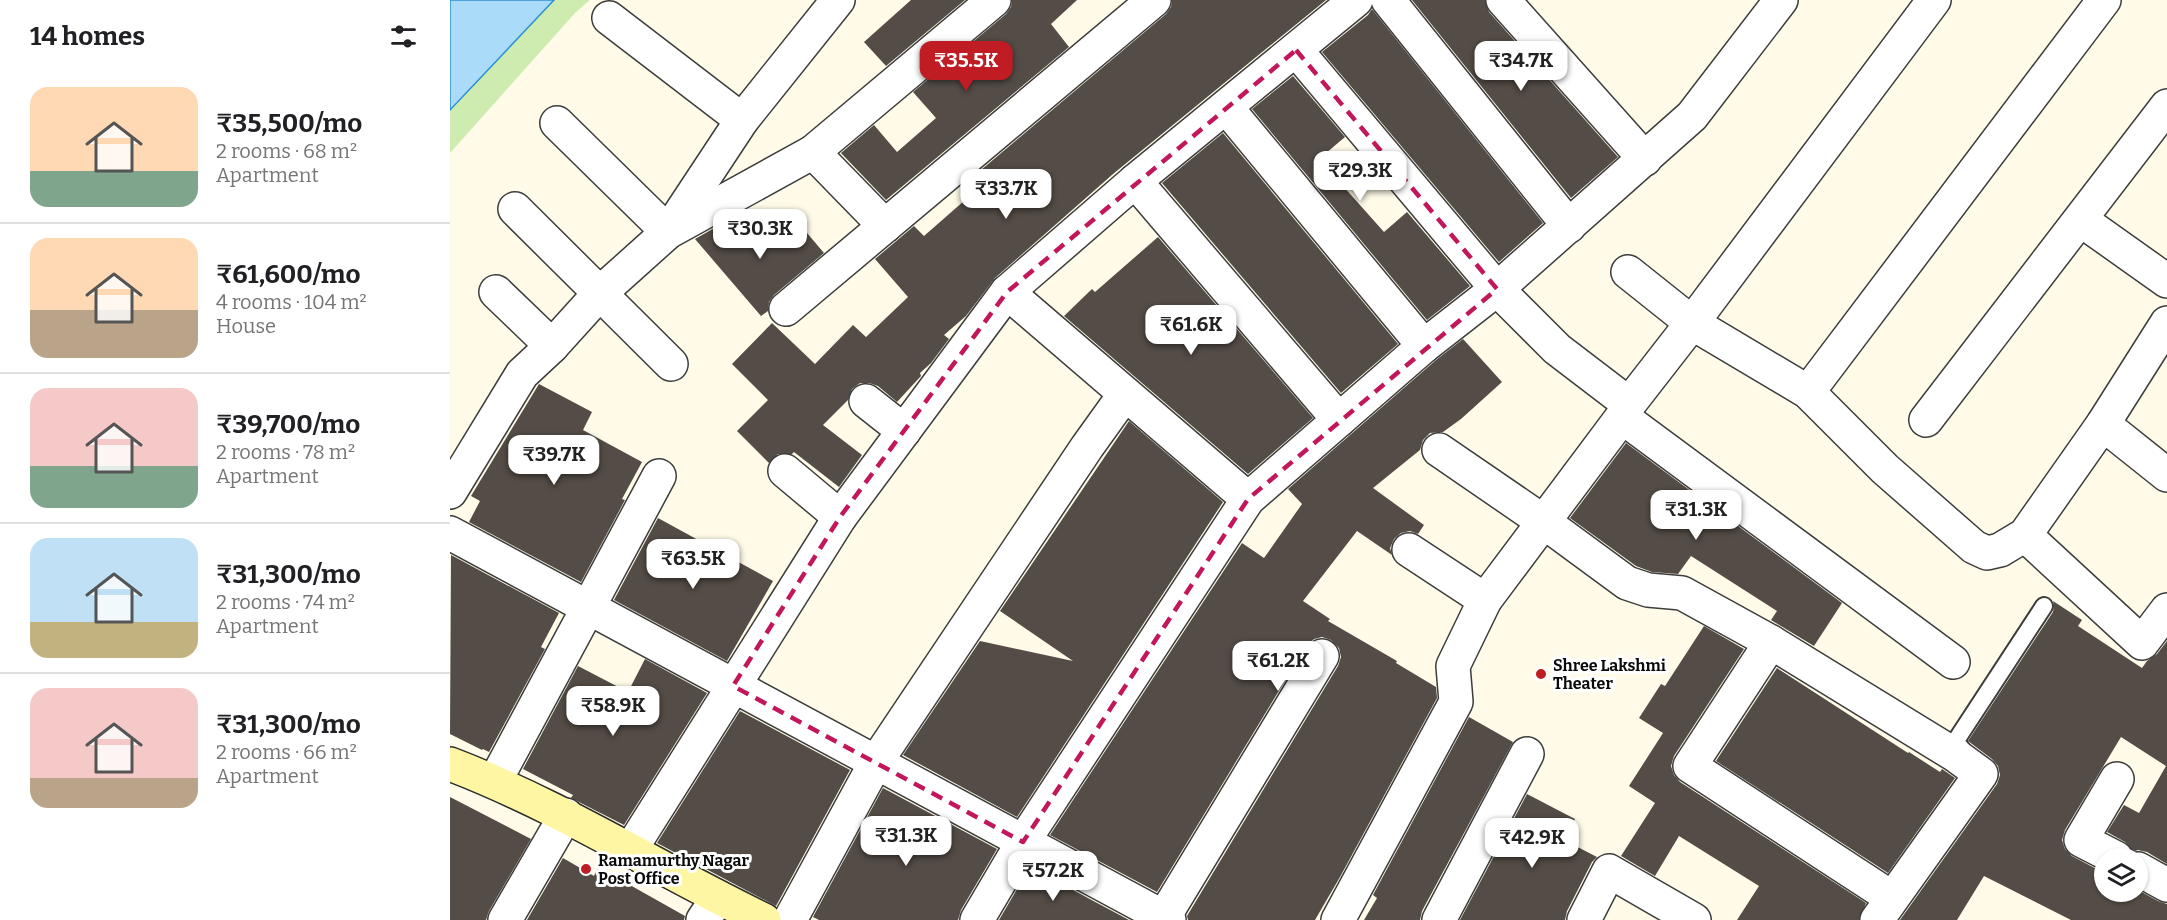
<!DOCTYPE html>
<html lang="en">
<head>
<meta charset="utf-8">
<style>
  :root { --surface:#fff; --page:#f6f6f6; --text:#202124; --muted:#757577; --line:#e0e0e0; --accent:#c01c23 }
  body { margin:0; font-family:Bitter,serif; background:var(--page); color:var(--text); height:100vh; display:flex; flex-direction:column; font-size:22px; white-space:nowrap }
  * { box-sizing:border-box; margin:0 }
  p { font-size:20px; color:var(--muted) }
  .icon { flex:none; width:33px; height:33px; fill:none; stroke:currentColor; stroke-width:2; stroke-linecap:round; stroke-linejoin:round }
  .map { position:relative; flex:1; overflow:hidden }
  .details { display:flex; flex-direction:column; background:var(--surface); width:450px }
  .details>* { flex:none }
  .fabs { position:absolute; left:1644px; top:848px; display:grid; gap:12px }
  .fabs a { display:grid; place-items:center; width:54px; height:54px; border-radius:50%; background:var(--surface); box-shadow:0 2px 4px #0004; font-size:30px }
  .price { position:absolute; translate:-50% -51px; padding:0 14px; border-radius:12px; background:#fff; color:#222; font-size:20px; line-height:39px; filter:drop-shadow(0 2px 3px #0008) }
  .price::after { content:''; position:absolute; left:50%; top:36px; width:18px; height:14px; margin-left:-9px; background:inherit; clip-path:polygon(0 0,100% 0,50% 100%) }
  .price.active { background:var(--accent); color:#fff }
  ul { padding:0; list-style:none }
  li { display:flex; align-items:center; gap:18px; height:150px; padding:0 30px }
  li+li { border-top:2px solid var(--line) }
  li span { display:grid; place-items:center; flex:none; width:168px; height:120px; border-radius:18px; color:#555 }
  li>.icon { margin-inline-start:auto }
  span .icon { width:72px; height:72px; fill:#fffc; stroke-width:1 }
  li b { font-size:26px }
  h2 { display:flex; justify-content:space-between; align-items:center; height:72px; padding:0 30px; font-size:26px }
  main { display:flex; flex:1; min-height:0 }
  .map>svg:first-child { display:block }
  .green { fill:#ceebb0 }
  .water { fill:#aadbf9; stroke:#2d90d4; stroke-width:1.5 }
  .building { fill:#544c46 }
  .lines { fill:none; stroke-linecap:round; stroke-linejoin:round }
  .lane-casing { stroke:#3d3d3d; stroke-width:20 }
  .street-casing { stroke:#3d3d3d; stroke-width:36 }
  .secondary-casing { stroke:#2c2c2c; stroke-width:36 }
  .lane { stroke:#fff; stroke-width:16 }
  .street { stroke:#fff; stroke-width:33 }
  .secondary { stroke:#fff6a3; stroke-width:33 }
  .marked { fill:none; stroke:#c2185b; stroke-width:4.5; stroke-dasharray:12 8; stroke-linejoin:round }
  .poi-dot { fill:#c01c23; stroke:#fff; stroke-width:2 }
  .labels { text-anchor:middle; stroke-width:6; stroke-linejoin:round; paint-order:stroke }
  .poi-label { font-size:16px; font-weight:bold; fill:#0a0a0a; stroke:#fff; text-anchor:start }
</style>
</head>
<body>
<main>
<section class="details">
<h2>14 homes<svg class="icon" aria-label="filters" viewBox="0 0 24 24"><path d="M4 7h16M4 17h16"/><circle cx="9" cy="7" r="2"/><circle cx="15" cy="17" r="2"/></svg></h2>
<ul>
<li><span style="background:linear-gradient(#ffd9b3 70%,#7fa58c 0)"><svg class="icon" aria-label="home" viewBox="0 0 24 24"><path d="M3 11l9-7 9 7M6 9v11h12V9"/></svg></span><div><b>₹35,500/mo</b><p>2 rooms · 68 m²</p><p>Apartment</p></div></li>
<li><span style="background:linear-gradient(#ffd9b3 60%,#b9a48a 0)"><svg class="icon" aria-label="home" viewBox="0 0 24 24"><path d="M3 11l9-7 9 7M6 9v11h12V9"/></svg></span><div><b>₹61,600/mo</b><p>4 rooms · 104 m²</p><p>House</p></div></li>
<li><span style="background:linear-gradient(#f6c9c9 65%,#7fa58c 0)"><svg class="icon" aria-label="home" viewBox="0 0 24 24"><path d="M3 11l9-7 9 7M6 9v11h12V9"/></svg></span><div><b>₹39,700/mo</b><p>2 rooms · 78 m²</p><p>Apartment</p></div></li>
<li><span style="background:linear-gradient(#bfe0f5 70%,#c2b280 0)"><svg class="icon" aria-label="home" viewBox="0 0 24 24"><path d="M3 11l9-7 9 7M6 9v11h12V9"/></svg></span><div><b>₹31,300/mo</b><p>2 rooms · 74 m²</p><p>Apartment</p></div></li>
<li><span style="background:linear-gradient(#f6c9c9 75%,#b9a48a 0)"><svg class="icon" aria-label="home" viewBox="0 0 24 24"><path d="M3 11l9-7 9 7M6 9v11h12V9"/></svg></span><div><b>₹31,300/mo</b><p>2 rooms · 66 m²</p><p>Apartment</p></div></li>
</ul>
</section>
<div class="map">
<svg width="1717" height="920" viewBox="0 0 1717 920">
  <rect width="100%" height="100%" fill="#fffbe8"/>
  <path class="green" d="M 104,0 L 140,0 L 125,13 L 0,153 L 0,110 Z"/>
  <path class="water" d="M 0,0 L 104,0 L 0,110 Z"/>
  <g class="building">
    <path d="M 461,0 L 515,0 L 436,66 L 414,42 Z"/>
    <path d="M 562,0 L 627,0 L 601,24 L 619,47 L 436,200 L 391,153 L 424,125 L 447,152 L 486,118 L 463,92 L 556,14 L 561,7 Z"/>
    <path d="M 722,0 L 876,0 L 663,174 L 545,278 L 516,316 L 494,335 L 499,339 L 481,363 L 470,373 L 471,376 L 447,402 L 428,386 L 419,383 L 410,383 L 402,389 L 398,400 L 373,425 L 412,455 L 389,487 L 344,452 L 342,454 L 328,454 L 319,463 L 287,431 L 318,400 L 282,364 L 322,323 L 365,364 L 403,325 L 416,337 L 458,297 L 425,259 L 464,226 L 474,236 L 539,179 L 531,170 L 716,14 L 721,7 Z"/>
    <path d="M 962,0 L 1035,0 L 1039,12 L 1168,157 L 1121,198 Z"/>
    <path d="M 922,9 L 1093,223 L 1049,262 L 872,52 L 918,15 Z"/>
    <path d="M 843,76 L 895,137 L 869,159 L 934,232 L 957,212 L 1020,286 L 977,320 L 802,109 Z"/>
    <path d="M 773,133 L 948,344 L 891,393 L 712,183 Z"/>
    <path d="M 282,218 L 311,250 L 346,220 L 374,253 L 324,295 L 319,302 L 318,311 L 311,316 L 245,239 Z"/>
    <path d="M 708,237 L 863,418 L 798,474 L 614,316 L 642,289 L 645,292 Z"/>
    <path d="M 1013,339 L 1052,382 L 1011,419 L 993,432 L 980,433 L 973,440 L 970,450 L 923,488 L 974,525 L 968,534 L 960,531 L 951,533 L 944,539 L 940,548 L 942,555 L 907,531 L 853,601 L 880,619 L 878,621 L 947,661 L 946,663 L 986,687 L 987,698 L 890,877 L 865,920 L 738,920 L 737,916 L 888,666 L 891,657 L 889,648 L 881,640 L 872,637 L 864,639 L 856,646 L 707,892 L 600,835 L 792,543 L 814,558 L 852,504 L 838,489 L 986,360 Z"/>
    <path d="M 89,384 L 142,412 L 133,430 L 192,462 L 172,499 L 175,500 L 131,582 L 19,522 L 30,501 L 21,496 Z"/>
    <path d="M 679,421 L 773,502 L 567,817 L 453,755 L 530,641 L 623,661 L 550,611 Z"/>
    <path d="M 1176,443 L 1392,603 L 1364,646 L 1321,620 L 1327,611 L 1241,556 L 1228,574 L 1202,572 L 1186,566 L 1120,518 Z"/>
    <path d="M 208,518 L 323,581 L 277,661 L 164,600 Z"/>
    <path d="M 1,555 L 109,613 L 91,647 L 95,649 L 39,752 L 33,749 L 32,750 L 0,734 Z"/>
    <path d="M 1603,601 L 1632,620 L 1628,626 L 1692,668 L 1697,661 L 1707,654 L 1717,641 L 1717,864 L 1697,852 L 1688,850 L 1683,852 L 1675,842 L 1657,832 L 1674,805 L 1689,813 L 1716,766 L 1671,737 L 1615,830 L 1612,840 L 1615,849 L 1622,856 L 1654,873 L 1654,891 L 1688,890 L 1708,901 L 1717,904 L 1717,920 L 1621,920 L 1534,876 L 1507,920 L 1450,920 L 1547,784 L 1550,775 L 1548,766 L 1542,759 L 1518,741 L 1603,612 L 1604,606 Z"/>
    <path d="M 1254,626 L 1294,649 L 1224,756 L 1221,766 L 1224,775 L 1230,782 L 1416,903 L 1409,920 L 1287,920 L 1309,886 L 1229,836 L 1205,876 L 1171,856 L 1205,803 L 1179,786 L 1213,733 L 1189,718 L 1211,684 L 1215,686 Z"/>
    <path d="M 195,659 L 257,693 L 174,825 L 121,798 L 123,795 L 73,769 L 128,666 L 178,692 Z"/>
    <path d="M 1327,668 L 1458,753 L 1459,752 L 1490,772 L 1492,769 L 1505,778 L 1438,873 L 1266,761 Z"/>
    <path d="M 290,711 L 400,770 L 326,906 L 207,843 Z"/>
    <path d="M 1019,717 L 1063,742 L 972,911 L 970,920 L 914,920 L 927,898 L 923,895 Z"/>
    <path d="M 433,788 L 547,849 L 511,910 L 508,920 L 369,920 L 363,917 Z"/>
    <path d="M 1077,794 L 1125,819 L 1114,840 L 1147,857 L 1142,862 L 1117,911 L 1115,920 L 1010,920 Z"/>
    <path d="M 0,797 L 81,839 L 39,911 L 36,920 L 0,920 Z"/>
    <path d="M 113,858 L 144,876 L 148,867 L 235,916 L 234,920 L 77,920 Z"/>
    <path d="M 580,867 L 679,920 L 549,920 Z"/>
  </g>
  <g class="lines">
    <defs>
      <path id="lane" d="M 1506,755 L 1511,748 L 1505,742 L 1594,606"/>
      <g id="street">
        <path d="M 938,0 L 1119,226"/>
        <path d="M 1053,0 L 1195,159"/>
        <path d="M 159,18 L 292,120"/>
        <path d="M 846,50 L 1047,289 L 1107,349 L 1179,404"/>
        <path d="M 776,107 L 974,346"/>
        <path d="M 107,123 L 218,232 L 292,120 L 388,0"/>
        <path d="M 363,152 L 435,226"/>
        <path d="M 685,181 L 889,420"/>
        <path d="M 65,209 L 221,364"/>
        <path d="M 1631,220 L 1717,281"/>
        <path d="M 1178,272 L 1242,323 L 1358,392 L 1435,469 L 1524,547 L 1537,553 L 1550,550 L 1575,535 L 1653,424 L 1717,323"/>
        <path d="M 46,292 L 102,346"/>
        <path d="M 557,292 L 798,499"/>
        <path d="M 336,309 L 704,0"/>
        <path d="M 1358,392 L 1654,0"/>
        <path d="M 416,401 L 454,431"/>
        <path d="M 1172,417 L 1503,662"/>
        <path d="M 1476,420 L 1717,106"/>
        <path d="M 1653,424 L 1717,475"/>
        <path d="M 989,450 L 1094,522 L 1177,583 L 1198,590 L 1232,593 L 1321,642 L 1505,755 L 1531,774 L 1427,920"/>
        <path d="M 335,471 L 390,517"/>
        <path d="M 0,492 L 72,374 L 102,346 L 150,293 L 218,232 L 363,152 L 544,0"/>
        <path d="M 0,533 L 719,920"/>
        <path d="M 1575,535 L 1692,643 L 1717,610"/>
        <path d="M 959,550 L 1035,600"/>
        <path d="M 1321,642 L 1240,766 L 1442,898"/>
        <path d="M 45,781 L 209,476"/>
        <path d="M 181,849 L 390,517 L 557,292 L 685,181 L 906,0"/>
        <path d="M 1666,858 L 1631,840 L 1667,779"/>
        <path d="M 1688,869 L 1717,885"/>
        <path d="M 55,920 L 116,815"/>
        <path d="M 253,920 L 268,898"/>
        <path d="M 340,920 L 426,762 L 637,447 L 675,394"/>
        <path d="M 527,920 L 573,842 L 798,499 L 974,346 L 1047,289 L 1242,116 L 1331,0"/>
        <path d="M 712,920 L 872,656"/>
        <path d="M 888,920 L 1006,702 L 1003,666 L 1035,600 L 1172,417 L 1179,404 L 1242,323 L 1484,0"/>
        <path d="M 989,920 L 1077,754"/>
        <path d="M 1134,920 L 1159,871 L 1244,920"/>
      </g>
      <path id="secondary" d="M 0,764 C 110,806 208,869 314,920"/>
    </defs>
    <use href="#lane" class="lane-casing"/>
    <use href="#street" class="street-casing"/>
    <use href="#secondary" class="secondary-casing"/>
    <use href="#lane" class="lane"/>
    <use href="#street" class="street"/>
    <use href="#secondary" class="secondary"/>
  </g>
  <path class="marked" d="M 846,50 L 1047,289 L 798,499 L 573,842 L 283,686 L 390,517 L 557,292 Z"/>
  <g class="poi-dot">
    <circle cx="1091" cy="674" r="6"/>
    <circle cx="136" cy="869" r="6"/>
  </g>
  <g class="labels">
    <g class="poi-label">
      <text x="1103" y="671">Shree Lakshmi<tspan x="1103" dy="18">Theater</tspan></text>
      <text x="148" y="866">Ramamurthy Nagar<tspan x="148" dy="18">Post Office</tspan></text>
    </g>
  </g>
</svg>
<div class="fabs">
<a><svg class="icon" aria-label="layers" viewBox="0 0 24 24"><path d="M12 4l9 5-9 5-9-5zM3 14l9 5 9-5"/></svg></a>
</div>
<b class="price active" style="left:516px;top:92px">₹35.5K</b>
<b class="price" style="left:1071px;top:92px">₹34.7K</b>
<b class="price" style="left:910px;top:202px">₹29.3K</b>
<b class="price" style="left:556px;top:220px">₹33.7K</b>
<b class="price" style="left:310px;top:260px">₹30.3K</b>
<b class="price" style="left:741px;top:356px">₹61.6K</b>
<b class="price" style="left:104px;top:486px">₹39.7K</b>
<b class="price" style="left:1246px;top:541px">₹31.3K</b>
<b class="price" style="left:243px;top:590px">₹63.5K</b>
<b class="price" style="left:828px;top:692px">₹61.2K</b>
<b class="price" style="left:163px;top:737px">₹58.9K</b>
<b class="price" style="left:456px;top:867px">₹31.3K</b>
<b class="price" style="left:1082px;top:869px">₹42.9K</b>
<b class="price" style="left:603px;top:902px">₹57.2K</b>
</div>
</main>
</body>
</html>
